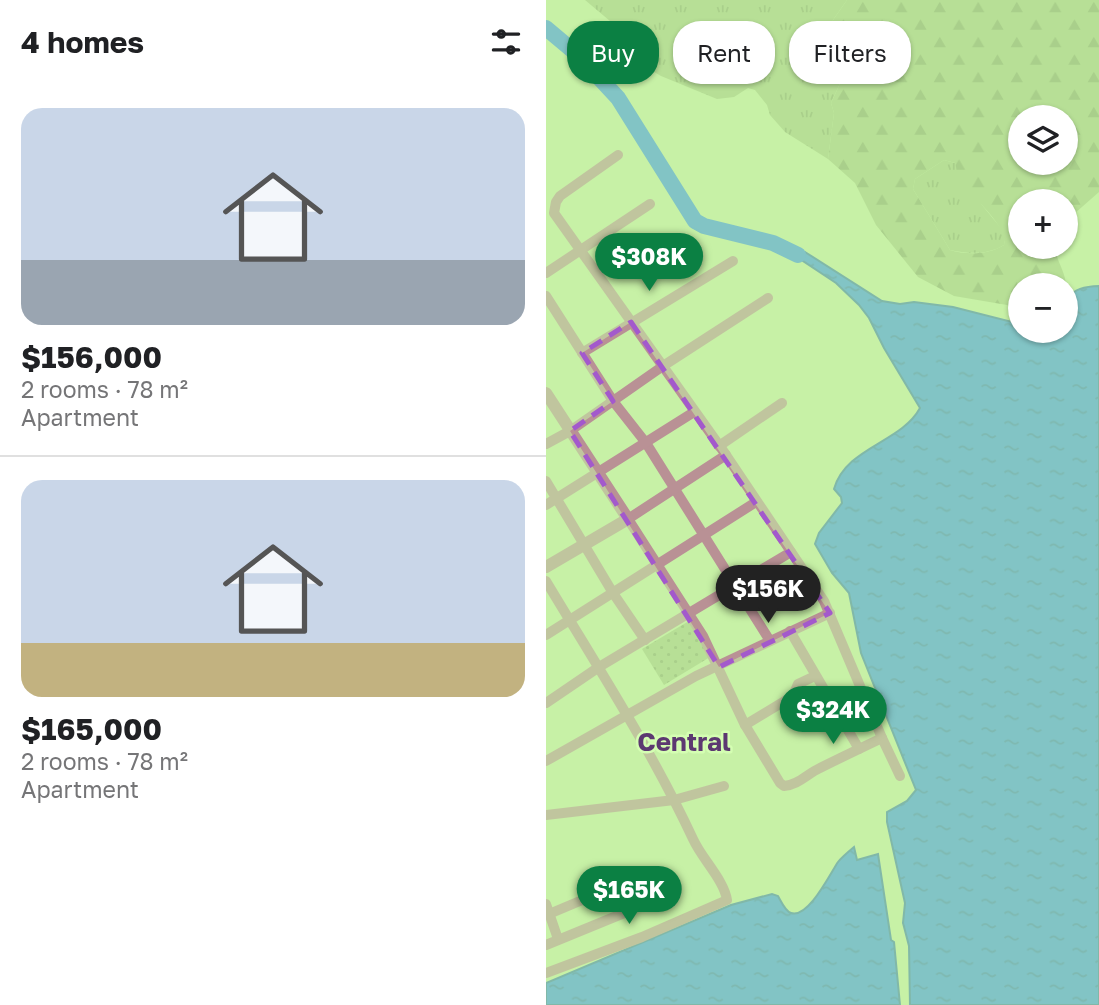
<!DOCTYPE html>
<html lang="en">
<head>
<meta charset="utf-8">
<style>
  :root { --surface:#fff; --page:#f6f6f6; --text:#202124; --muted:#757577; --line:#e0e0e0; --accent:#0b8043 }
  body { margin:0; font-family:"Golos Text",sans-serif; background:var(--page); color:var(--text); height:100vh; display:flex; flex-direction:column; font-size:26px; white-space:nowrap }
  * { box-sizing:border-box; margin:0 }
  p { font-size:23px; color:var(--muted) }
  .icon { flex:none; width:38px; height:38px; fill:none; stroke:currentColor; stroke-width:2; stroke-linecap:round; stroke-linejoin:round }
  .map { position:relative; flex:1; overflow:hidden }
  .side { display:flex; flex-direction:column; background:var(--surface); width:546px }
  .side>* { flex:none }
  .banner { position:absolute; left:21px; top:21px; width:427px; height:63px; display:flex; gap:14px }
  .tools { position:absolute; left:462px; top:105px; display:grid; gap:14px }
  .tools a { display:grid; place-items:center; width:70px; height:70px; border-radius:50%; background:var(--surface); box-shadow:0 2px 5px #0004; font-size:35px }
  .price { position:absolute; translate:-50% -60px; padding:0 16px; border-radius:24px; background:var(--accent); color:#fff; font-size:23px; line-height:46px; filter:drop-shadow(0 2px 4px #0008) }
  .price::after { content:''; position:absolute; left:50%; top:42px; width:21px; height:16px; margin-left:-10px; background:inherit; clip-path:polygon(0 0,100% 0,50% 100%) }
  .price.selected { background:#222; color:#fff }
  ul { padding:0; list-style:none }
  li { display:grid; align-content:center; gap:14px; height:371px; padding:0 21px }
  li+li { border-top:2px solid var(--line) }
  li span { display:grid; place-items:center; height:217px; border-radius:21px; color:#555 }
  li>.icon { margin-inline-start:auto }
  span .icon { width:126px; height:126px; fill:#fffc; stroke-width:1 }
  li b { font-size:30px }
  h2 { display:flex; justify-content:space-between; align-items:center; height:84px; padding:0 21px; font-size:30px }
  .tag { padding:0 24px; border-radius:28px; background:var(--surface); box-shadow:0 2px 5px #0004; font-size:24px; line-height:63px }
  .tag.selected { background:var(--accent); color:#fff }
  main { display:flex; flex:1; min-height:0 }
  .map>svg:first-child { display:block }
  .grass { fill:url(#grass-tufts) }
  .forest { fill:url(#forest-firs); fill-rule:evenodd }
  .park { fill:url(#park-dots) }
  .water { fill:url(#water-ripples); stroke:#2d74ac; stroke-width:2 }
  .lines { fill:none; stroke-linecap:round; stroke-linejoin:round }
  .river { stroke:#2f8eea; stroke-width:16 }
  .minor { stroke:#b99195; stroke-width:10 }
  .tertiary { stroke:#b99195; stroke-width:12 }
  .marked { fill:none; stroke:#a359cc; stroke-width:5; stroke-dasharray:14 9; stroke-linejoin:round }
  .labels { text-anchor:middle; stroke-width:5; stroke-linejoin:round; paint-order:stroke }
  .quarter-label { font-size:26px; font-weight:bold; fill:#5c3871; stroke:#d4feb2 }
</style>
</head>
<body>
<main>
<section class="side">
<h2>4 homes<svg class="icon" aria-label="filters" viewBox="0 0 24 24"><path d="M4 7h16M4 17h16"/><circle cx="9" cy="7" r="2"/><circle cx="15" cy="17" r="2"/></svg></h2>
<ul>
<li><span style="background:linear-gradient(#c9d6e8 70%,#9aa5b1 0)"><svg class="icon" aria-label="home" viewBox="0 0 24 24"><path d="M3 11l9-7 9 7M6 9v11h12V9"/></svg></span><div><b>$156,000</b><p>2 rooms · 78 m²</p><p>Apartment</p></div></li>
<li><span style="background:linear-gradient(#c9d6e8 75%,#c2b280 0)"><svg class="icon" aria-label="home" viewBox="0 0 24 24"><path d="M3 11l9-7 9 7M6 9v11h12V9"/></svg></span><div><b>$165,000</b><p>2 rooms · 78 m²</p><p>Apartment</p></div></li>
</ul>
</section>
<div class="map">
<svg width="553" height="1005" viewBox="0 0 553 1005">
  <defs>
    <pattern id="grass-tufts" width="24" height="20" patternUnits="userSpaceOnUse" patternTransform="scale(1.75)"><rect width="24" height="20" fill="#a4cb83"/><path d="M3 7l-1-3M5 7V3M7 7l1-3M15 17l-1-3M17 17v-4M19 17l1-3" fill="none" stroke="#86a66a"/></pattern>
    <pattern id="forest-firs" width="22" height="20" patternUnits="userSpaceOnUse" patternTransform="scale(1.75)"><rect width="22" height="20" fill="#a4cb83"/><path d="M5 1l3.5 6h-7zM16 11l3.5 6h-7z" fill="#86a66a"/></pattern>
    <pattern id="park-dots" width="8" height="8" patternUnits="userSpaceOnUse" patternTransform="scale(1.75)"><rect width="8" height="8" fill="#a4cb83"/><path d="M2 2h.1M6 6h.1" fill="none" stroke="#86a66a" stroke-width="1.8" stroke-linecap="round"/></pattern>
    <pattern id="water-ripples" width="26" height="14" patternUnits="userSpaceOnUse" patternTransform="scale(1.75)"><rect width="26" height="14" fill="#2f8eea"/><path d="M2 4q2-2 4 0t4 0M15 11q2-2 4 0t4 0" fill="none" stroke="#2875bd"/></pattern>
  </defs>
  <rect width="100%" height="100%" fill="#c7f1a6"/>
  <g class="grass">
    <path d="M 39,0 L 301,0 L 287,20 L 285,34 L 296,56 L 296,79 L 285,103 L 288,113 L 282,159 L 239,132 L 224,115 L 221,105 L 209,90 L 202,88 L 188,97 L 171,99 L 115,76 L 103,69 L 83,37 Z"/>
    <path d="M 398,160 L 409,163 L 436,205 L 454,227 L 459,237 L 458,245 C 442,255 422,254 404,250 L 367,189 L 369,179 Z"/>
  </g>
  <path class="forest" d="M 301,0 L 553,0 L 553,192 L 520,221 L 520,201 L 474,201 L 474,247 L 509,247 C 510,261 520,272 520,286 L 474,285 L 474,311 L 461,305 L 408,296 L 372,277 L 330,225 L 309,183 L 282,159 L 288,113 L 285,103 L 296,79 L 296,56 L 285,34 L 287,20 ZM 474,117 L 520,117 L 520,163 L 474,163 ZM 398,160 L 409,163 C 411,170 412,178 416,183 C 428,199 462,226 458,245 C 442,255 421,255 404,250 L 367,189 L 369,179 Z"/>
  <path class="park" d="M 143,621 L 164,657 L 118,685 L 96,649 Z"/>
  <g class="water">
    <path d="M 259,252 L 336,301 L 354,304 L 368,302 L 407,307 L 474,324 L 474,331 L 520,331 C 520,300 518,287 553,286 L 553,1005 L 364,1005 L 363,946 L 357,923 L 359,903 L 341,822 L 341,812 L 361,801 L 370,790 L 315,653 L 303,593 L 286,573 L 269,544 L 273,533 L 296,503 L 295,497 L 288,489 C 300,447 355,443 374,408 L 338,348 L 323,318 L 313,305 L 290,283 L 254,259 L 252,255 Z"/>
    <path d="M 308,847 L 311,860 L 332,854 L 345,940 L 348,942 L 354,1005 L 0,1005 L 0,983 L 185,905 L 226,894 L 232,896 C 235,901 239,911 245,913 C 262,919 284,874 292,862 C 296,857 302,852 308,847 Z"/>
  </g>
  <g class="lines">
    <path class="river" d="M 0,28 L 32,55 L 72,98 L 149,221 L 158,226 L 227,243 L 252,255"/>
    <g class="minor">
      <path d="M 72,155 L 14,196 L 10,202 L 8,213 L 180,455 L 278,601 L 336,738 L 354,776"/>
      <path d="M 0,273 L 104,204"/>
      <path d="M 0,296 L 67,401 L 100,443 L 224,641"/>
      <path d="M 36,353 L 187,261"/>
      <path d="M 0,444 L 24,431 L 117,366 L 222,298"/>
      <path d="M 173,446 L 236,403"/>
      <path d="M 180,455 L 82,519 L 157,636 L 199,725 L 234,783 L 238,786 C 252,785 261,774 274,768 C 294,758 315,748 336,738"/>
      <path d="M 0,481 L 67,593 L 99,640"/>
      <path d="M 0,505 L 148,412"/>
      <path d="M 0,581 C 51,666 105,749 147,839 C 156,859 178,880 181,900 L 96,937 L 0,973"/>
      <path d="M 244,631 L 313,749"/>
      <path d="M 0,635 L 210,502"/>
      <path d="M 0,703 L 53,667 L 245,552"/>
      <path d="M 199,725 L 247,696 L 252,684 L 269,676"/>
      <path d="M 0,761 L 150,676 L 284,613"/>
      <path d="M 0,815 L 128,800 L 178,786"/>
      <path d="M 0,904 L 12,939"/>
      <path d="M 3,914 L 60,890"/>
      <path d="M 0,945 L 83,911"/>
    </g>
    <path class="tertiary" d="M 0,393 L 82,519 L 0,567"/>
  </g>
  <path d="M0 0H553V1005H0ZM 85,322 L 284,613 L 173,667 L 24,431 L 67,401 L 36,353 Z" fill="#c7f1a6" fill-opacity=".55" fill-rule="evenodd"/>
  <path class="marked" d="M 85,322 L 284,613 L 173,667 L 24,431 L 67,401 L 36,353 Z"/>
  <g class="labels">
    <g class="quarter-label">
      <text x="138" y="751">Central</text>
    </g>
  </g>
</svg>
<div class="tools">
<a><svg class="icon" aria-label="layers" viewBox="0 0 24 24"><path d="M12 4l9 5-9 5-9-5zM3 14l9 5 9-5"/></svg></a>
<a>+</a>
<a>−</a>
</div>
<b class="price" style="left:103px;top:293px">$308K</b>
<b class="price selected" style="left:222px;top:625px">$156K</b>
<b class="price" style="left:287px;top:746px">$324K</b>
<b class="price" style="left:83px;top:926px">$165K</b>
<div class="banner">
<a class="tag selected">Buy</a>
<a class="tag">Rent</a>
<a class="tag">Filters</a>
</div>
</div>
</main>
</body>
</html>
